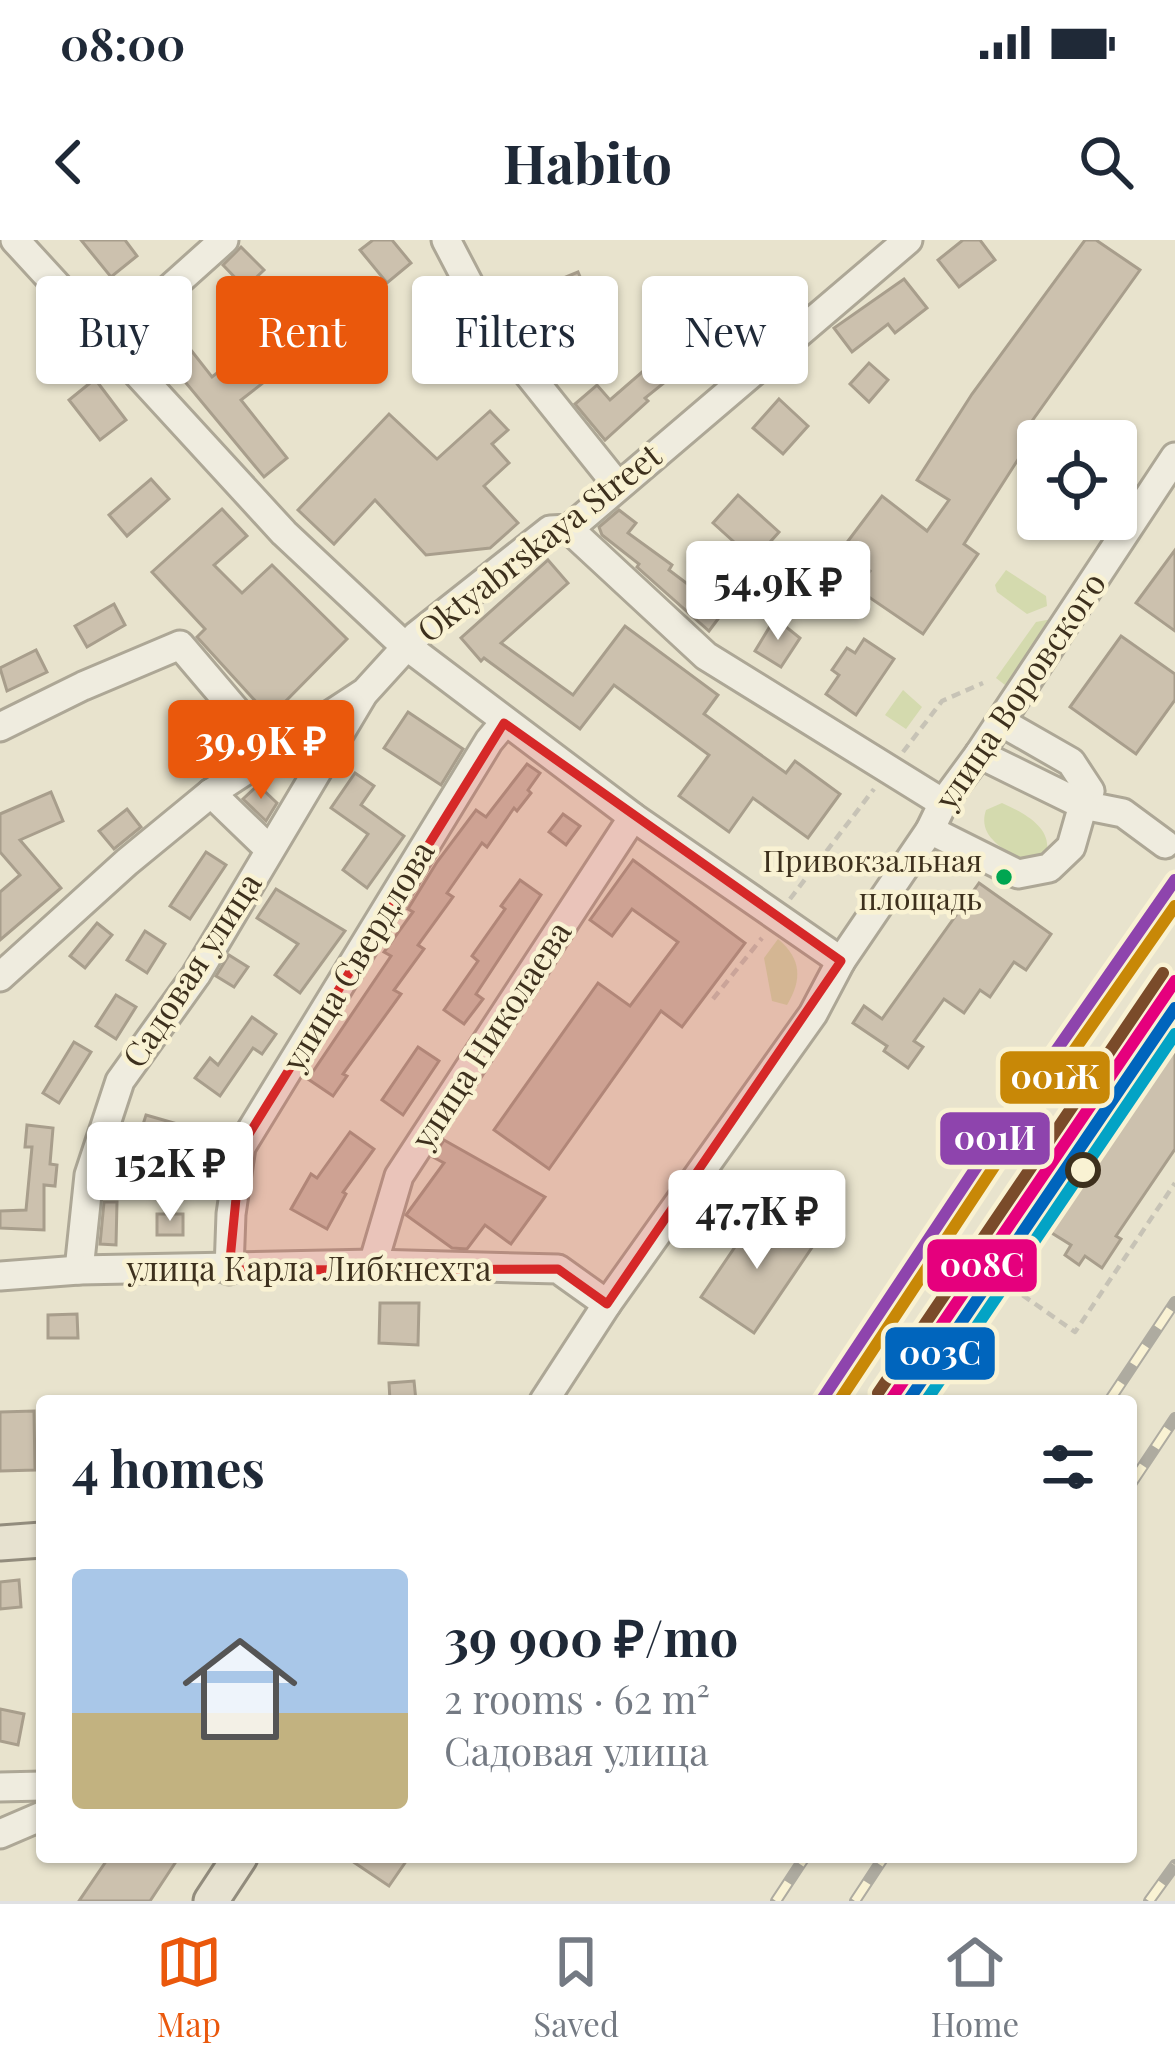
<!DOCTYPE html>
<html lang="en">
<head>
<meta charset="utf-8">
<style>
  :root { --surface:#fff; --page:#f2f2f3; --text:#1f2937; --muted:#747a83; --line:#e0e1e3; --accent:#ea580c }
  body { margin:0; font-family:"Playfair Display",serif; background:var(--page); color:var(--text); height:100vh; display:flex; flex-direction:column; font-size:45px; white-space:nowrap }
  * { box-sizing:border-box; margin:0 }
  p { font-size:39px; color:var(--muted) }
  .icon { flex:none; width:66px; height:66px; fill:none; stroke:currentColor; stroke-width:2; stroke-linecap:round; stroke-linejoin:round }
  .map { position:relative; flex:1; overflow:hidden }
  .panel { position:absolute; left:36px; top:1155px; width:1101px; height:468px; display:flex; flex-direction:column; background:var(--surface); border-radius:12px; box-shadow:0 3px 9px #0004 }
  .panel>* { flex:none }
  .guide { position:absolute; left:36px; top:36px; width:1104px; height:108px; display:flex; gap:24px }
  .tools { position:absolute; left:1017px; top:180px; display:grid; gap:24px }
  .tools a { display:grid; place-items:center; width:120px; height:120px; border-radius:12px; background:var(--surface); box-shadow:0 3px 9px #0004; font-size:60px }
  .price { position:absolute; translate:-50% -102px; padding:0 27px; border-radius:12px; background:#fff; color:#222; font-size:39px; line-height:78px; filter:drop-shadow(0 3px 6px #0008) }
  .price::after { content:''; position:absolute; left:50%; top:72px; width:36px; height:27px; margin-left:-18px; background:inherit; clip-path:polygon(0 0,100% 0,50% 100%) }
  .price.on { background:var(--accent); color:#fff }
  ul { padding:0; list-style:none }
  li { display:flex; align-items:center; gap:36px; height:300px; padding:0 36px }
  li span { display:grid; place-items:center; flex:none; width:336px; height:240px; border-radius:12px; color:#555 }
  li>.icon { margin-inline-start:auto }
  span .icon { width:144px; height:144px; fill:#fffc; stroke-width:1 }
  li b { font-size:51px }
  h2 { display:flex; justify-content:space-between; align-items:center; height:144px; padding:0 36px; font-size:51px }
  .pill { padding:0 42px; border-radius:12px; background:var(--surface); box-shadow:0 3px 9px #0004; font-size:42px; line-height:108px }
  .pill.on { background:var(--accent); color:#fff }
  .status { display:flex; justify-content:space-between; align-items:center; height:84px; padding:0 60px; background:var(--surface); direction:ltr }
  .status svg { height:33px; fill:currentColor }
  header { display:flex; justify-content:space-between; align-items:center; height:156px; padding:0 36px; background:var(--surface); font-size:54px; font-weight:700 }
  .tab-bar { display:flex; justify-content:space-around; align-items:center; height:168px; border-top:3px solid var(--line); background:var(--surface); font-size:33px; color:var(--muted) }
  .tab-bar a { display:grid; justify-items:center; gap:6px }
  .tab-bar .on { color:var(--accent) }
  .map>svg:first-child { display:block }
  .green { fill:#d4daae }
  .building { fill:#ccc1ae; stroke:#a89e8c; stroke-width:3 }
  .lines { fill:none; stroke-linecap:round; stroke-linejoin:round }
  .minor-casing { stroke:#ada796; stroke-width:33 }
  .major-casing { stroke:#928c7d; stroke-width:39 }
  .path { stroke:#c7c3b6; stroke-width:4.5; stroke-dasharray:9 6; stroke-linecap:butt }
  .minor { stroke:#efecdf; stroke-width:27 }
  .major { stroke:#e7e2d0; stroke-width:33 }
  .rail-casing { stroke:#aeaba0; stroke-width:12 }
  .rail { stroke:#f9f2d3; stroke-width:8; stroke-dasharray:22; stroke-linecap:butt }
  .rail-1-casing { stroke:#f9f2d3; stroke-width:21 }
  .rail-2-casing { stroke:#f9f2d3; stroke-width:21 }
  .rail-3-casing { stroke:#f9f2d3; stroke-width:21 }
  .rail-4-casing { stroke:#f9f2d3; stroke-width:21 }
  .rail-5-casing { stroke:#f9f2d3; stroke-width:21 }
  .rail-6-casing { stroke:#f9f2d3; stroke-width:21 }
  .rail-1 { stroke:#8e44ad; stroke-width:12 }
  .rail-2 { stroke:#c88807; stroke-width:12 }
  .rail-3 { stroke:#e5007d; stroke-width:12 }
  .rail-4 { stroke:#0065bd; stroke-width:12 }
  .rail-5 { stroke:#7a4b2a; stroke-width:12 }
  .rail-6 { stroke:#03a3c5; stroke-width:12 }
  .marked { fill:#d62828; fill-opacity:0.2; stroke:#d62828; stroke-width:9; stroke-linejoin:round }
  .bus-dot { fill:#00a651; stroke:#f9f2d3; stroke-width:4.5 }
  .stop-dot { fill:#f9f2d3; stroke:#3d301d; stroke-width:6 }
  .labels { text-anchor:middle; stroke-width:9; stroke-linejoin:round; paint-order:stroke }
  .bus-label { font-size:30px; fill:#3d301d; stroke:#f9f2d3; text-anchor:end }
  .street-label { font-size:33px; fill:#3d301d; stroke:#f9f2d3 }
  .line-badge { stroke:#f9f2d3; stroke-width:4.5 }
  .badge-label { font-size:33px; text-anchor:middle; font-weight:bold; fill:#fff }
</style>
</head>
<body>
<div class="status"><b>08:00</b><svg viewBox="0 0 49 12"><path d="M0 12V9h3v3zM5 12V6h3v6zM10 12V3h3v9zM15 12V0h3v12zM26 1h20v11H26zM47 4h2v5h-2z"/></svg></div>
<header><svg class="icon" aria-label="back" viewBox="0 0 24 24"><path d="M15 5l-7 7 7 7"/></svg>Habito<svg class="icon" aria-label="search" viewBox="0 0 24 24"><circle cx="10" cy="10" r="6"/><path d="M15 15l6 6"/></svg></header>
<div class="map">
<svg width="1175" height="1661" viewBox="0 0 1175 1661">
  <rect width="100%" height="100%" fill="#e8e3cd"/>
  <g class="green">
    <path d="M 1006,330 L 1046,356 L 1047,366 L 1027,374 L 997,352 L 995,345 Z"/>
    <path d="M 1052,379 L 1005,445 L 996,438 L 1036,382 Z"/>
    <path d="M 903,450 L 922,467 L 906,489 L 885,475 Z"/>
    <path d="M 1002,563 C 1024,573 1054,588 1046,615 L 1022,622 C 1004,608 977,597 986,570 Z"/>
    <path d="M 778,699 C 802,719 802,740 787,765 L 772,761 L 764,718 Z"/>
  </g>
  <g class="building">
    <path d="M 81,0 L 125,0 L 137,16 L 111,37 Z"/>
    <path d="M 373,0 L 392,0 L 411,23 L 387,43 L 360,10 Z"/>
    <path d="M 963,0 L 980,0 L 995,20 L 959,47 L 938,20 Z"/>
    <path d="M 1085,0 L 1096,0 L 1140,30 L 1027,188 L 1035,193 L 964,304 L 978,314 L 923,394 L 857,349 L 870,331 L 842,309 L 882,256 L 927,291 L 949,260 L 917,240 L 972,154 Z"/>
    <path d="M 241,7 L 264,30 L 245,48 L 223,25 Z"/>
    <path d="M 578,32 L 590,59 L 568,69 L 556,41 Z"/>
    <path d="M 904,39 L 927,68 L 895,93 L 888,84 L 852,112 L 834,88 Z"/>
    <path d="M 744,49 L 758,67 L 741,81 L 727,63 Z"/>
    <path d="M 165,77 L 212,137 L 264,96 L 286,125 L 241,160 L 287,218 L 264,237 L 172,126 L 168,129 L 142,97 Z"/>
    <path d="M 693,83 L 707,101 L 689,115 L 675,97 Z"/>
    <path d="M 656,120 L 670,138 L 645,158 L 648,161 L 605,200 L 575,164 L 597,145 L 610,160 Z"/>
    <path d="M 869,123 L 888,140 L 869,162 L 850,144 Z"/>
    <path d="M 95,139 L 126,180 L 100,200 L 69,160 Z"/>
    <path d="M 779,159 L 808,186 L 783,214 L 753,188 Z"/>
    <path d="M 490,171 L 508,190 L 492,204 L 509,223 L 484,246 L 518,283 L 490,308 L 426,315 L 375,260 L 334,304 L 298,270 L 389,174 L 437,219 Z"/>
    <path d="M 151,239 L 169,259 L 127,296 L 109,275 Z"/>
    <path d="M 738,255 L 779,292 L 754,320 L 713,283 Z"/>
    <path d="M 222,269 L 247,296 L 214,325 L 242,353 L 272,325 L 347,399 L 270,477 L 197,397 L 205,389 L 152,332 Z"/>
    <path d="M 619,270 L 636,283 L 628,293 L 672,325 L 669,330 L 702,355 L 718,335 L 739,351 L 709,391 L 637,327 L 639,324 L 602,295 L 599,287 Z"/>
    <path d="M 1175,310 L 1175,391 L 1136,363 Z"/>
    <path d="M 548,320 L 568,343 L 501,403 L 573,455 L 625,386 L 718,455 L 704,474 L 786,533 L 795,521 L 840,554 L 808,598 L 753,558 L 729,592 L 679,556 L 709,515 L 614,445 L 580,489 L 484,418 L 481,421 L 461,398 Z"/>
    <path d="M 775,326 L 825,357 L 814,374 L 769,333 Z"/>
    <path d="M 114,364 L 125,385 L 87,407 L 75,386 Z"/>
    <path d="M 775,378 L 800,398 L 781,427 L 755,411 Z"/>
    <path d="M 1121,396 L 1175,434 L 1175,460 L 1136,514 L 1070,467 Z"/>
    <path d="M 864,399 L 894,419 L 856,475 L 826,454 L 839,435 L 832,430 L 847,408 L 855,413 Z"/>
    <path d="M 36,410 L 47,432 L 7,451 L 0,428 Z"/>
    <path d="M 408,472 L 463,509 L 441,545 L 384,508 Z"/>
    <path d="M 225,493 L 241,512 L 214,529 L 201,513 Z"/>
    <path d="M 527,524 L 540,533 L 528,550 L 531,553 L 517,571 L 514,568 L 487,607 L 482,603 L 447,653 L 453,657 L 418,705 L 424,709 L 394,750 L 401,754 L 343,834 L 347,836 L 333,856 L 308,839 L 391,716 L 384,712 L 413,672 L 408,669 L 437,622 L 476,570 L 486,577 Z"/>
    <path d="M 355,533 L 374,546 L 361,565 L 404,596 L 367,648 L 343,630 L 368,594 L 331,568 Z"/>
    <path d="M 258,545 L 277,563 L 266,581 L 243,559 Z"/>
    <path d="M 51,552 L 63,581 L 20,600 L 61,648 L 0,700 L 0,652 L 20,635 L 0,612 L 0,574 Z"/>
    <path d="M 127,569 L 141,587 L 114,609 L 99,591 Z"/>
    <path d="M 563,574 L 580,586 L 566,605 L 549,592 Z"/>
    <path d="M 206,612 L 226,625 L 190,679 L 170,666 Z"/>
    <path d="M 633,620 L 745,703 L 682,787 L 661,771 L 549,929 L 494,890 L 598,743 L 630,766 L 678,702 L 632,669 L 612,696 L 590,680 Z"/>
    <path d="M 520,640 L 541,655 L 476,754 L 483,759 L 464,784 L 444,770 L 478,721 L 472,716 L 505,669 L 501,666 Z"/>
    <path d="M 979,643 L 1051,694 L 1026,730 L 1014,722 L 990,757 L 980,750 L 964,773 L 944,759 L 914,801 L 923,807 L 908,828 L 884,811 L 887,806 L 853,783 L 864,766 L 882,779 Z"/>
    <path d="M 276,649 L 345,691 L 300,753 L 275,735 L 298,704 L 257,678 Z"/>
    <path d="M 97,683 L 112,695 L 85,728 L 70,716 Z"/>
    <path d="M 145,691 L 165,704 L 147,733 L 127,720 Z"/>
    <path d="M 229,715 L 248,727 L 234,747 L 216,736 Z"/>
    <path d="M 116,755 L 136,767 L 116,799 L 96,786 Z"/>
    <path d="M 252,777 L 276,794 L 262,814 L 253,808 L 220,856 L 195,838 L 210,818 L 218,825 Z"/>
    <path d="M 1175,801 L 1175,909 L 1116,996 L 1121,999 L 1102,1028 L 1085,1016 L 1079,1025 L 1065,1015 L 1071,1005 L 1047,990 Z"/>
    <path d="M 74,802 L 91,812 L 59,863 L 43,853 Z"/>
    <path d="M 418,807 L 439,821 L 403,875 L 382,860 Z"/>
    <path d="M 146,875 L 174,883 L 166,906 L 139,897 Z"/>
    <path d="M 27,885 L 53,888 L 50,924 L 57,925 L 55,946 L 44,945 L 44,990 L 0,988 L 0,971 L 26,970 L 32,907 L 25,907 Z"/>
    <path d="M 350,892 L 374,909 L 343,952 L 346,954 L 327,989 L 291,969 L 311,934 L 317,938 Z"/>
    <path d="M 444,900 L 545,957 L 511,1004 L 485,985 L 467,1009 L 452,1008 L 406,975 L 444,923 L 433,917 Z"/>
    <path d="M 104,962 L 117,962 L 116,1005 L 100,1004 Z"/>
    <path d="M 760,970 L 813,1006 L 754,1093 L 701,1057 Z"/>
    <rect x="157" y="974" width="26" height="21"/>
    <path d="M 380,1063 L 419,1063 L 418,1105 L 379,1103 Z"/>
    <path d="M 77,1074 L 78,1098 L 48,1098 L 48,1075 Z"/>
    <path d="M 414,1141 L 416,1161 L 390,1161 L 389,1143 Z"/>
    <path d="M 34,1171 L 35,1230 L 0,1231 L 0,1172 Z"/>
    <path d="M 19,1340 L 21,1367 L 0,1369 L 0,1342 Z"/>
    <path d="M 0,1469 L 24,1474 L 18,1505 L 0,1501 Z"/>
    <path d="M 109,1617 L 179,1617 L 150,1661 L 79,1661 Z"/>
    <path d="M 346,1617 L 409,1617 L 389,1646 Z"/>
  </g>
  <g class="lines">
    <defs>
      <g id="minor">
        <path d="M 15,0 L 284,293 L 396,398 L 633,577 L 841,721"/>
        <path d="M 446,0 L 493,90 L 618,246"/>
        <path d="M 109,103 L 224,0"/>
        <path d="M 569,289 L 706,416 L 943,563"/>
        <path d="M 1001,482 L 1071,522 L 1090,551 L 1083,565 L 1123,573 L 1165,604"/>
        <path d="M 0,487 L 83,446 L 180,405 L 271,512"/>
        <path d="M 211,553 L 269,609"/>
        <path d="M 930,590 L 1018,634 L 1049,628 L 1071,607 L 1083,565 L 979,514"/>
        <path d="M 0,737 L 127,622 L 211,553 L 365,452 L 416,396 L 550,290 L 569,289 L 908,0"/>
        <path d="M 373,1024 L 399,936 L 633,577"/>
        <path d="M 79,1030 L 89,935 L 120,841 L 196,735 L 362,456"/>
        <path d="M 229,1030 L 231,974 L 241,907 L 489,501 L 504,483"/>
        <path d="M 0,1036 L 79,1030 L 373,1024 L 558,1029 L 607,1064"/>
        <path d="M 544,1161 L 607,1064 L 813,774 L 841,721 L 930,590 L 943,563 L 979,514 L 1175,217"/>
        <path d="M 0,1547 L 42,1546"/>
        <path d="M 0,1594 L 42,1576"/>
      </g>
      <g id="major">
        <path d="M 0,1303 L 42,1300"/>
        <path d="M 211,1661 L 240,1617"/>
      </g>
    </defs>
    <use href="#minor" class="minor-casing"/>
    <use href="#major" class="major-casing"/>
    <g class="path">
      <path d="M 903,512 L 942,461 L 983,443"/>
      <path d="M 790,659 L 874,549"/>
      <path d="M 713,759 L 762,698"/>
      <path d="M 1175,765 L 994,1035 L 1075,1092 L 1175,943"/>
      <path d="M 41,1258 L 42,1272"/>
    </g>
    <use href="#minor" class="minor"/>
    <use href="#major" class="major"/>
    <defs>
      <g id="rail">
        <path d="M 1109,1161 L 1175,1062"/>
        <path d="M 1131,1244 L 1175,1178"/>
        <path d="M 776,1661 L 805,1617"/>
        <path d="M 855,1661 L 884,1617"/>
        <path d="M 1149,1661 L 1175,1625"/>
      </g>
    </defs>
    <use href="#rail" class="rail-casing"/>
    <use href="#rail" class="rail"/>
    <defs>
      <path id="rail-1" d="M 821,1161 L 1005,884 L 1175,640"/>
      <path id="rail-2" d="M 839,1161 L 1017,892 L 1175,666"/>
      <path id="rail-3" d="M 890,1161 L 1175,741"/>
      <path id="rail-4" d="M 908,1161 L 1175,768"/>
      <path id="rail-5" d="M 878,1153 L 1163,733"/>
      <path id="rail-6" d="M 926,1161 L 1175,794"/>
    </defs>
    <use href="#rail-1" class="rail-1-casing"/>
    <use href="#rail-2" class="rail-2-casing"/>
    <use href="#rail-3" class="rail-3-casing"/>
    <use href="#rail-4" class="rail-4-casing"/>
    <use href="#rail-5" class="rail-5-casing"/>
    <use href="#rail-6" class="rail-6-casing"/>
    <use href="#rail-1" class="rail-1"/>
    <use href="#rail-2" class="rail-2"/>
    <use href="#rail-3" class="rail-3"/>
    <use href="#rail-4" class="rail-4"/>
    <use href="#rail-5" class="rail-5"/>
    <use href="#rail-6" class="rail-6"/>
  </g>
  <path class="marked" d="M 504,483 L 841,721 L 607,1064 L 558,1029 L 229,1030 L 241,907 Z"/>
  <circle class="bus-dot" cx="1004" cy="637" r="10"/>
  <circle class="stop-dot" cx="1083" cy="930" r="15"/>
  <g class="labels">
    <g class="bus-label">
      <text x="982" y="632">Привокзальная<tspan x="982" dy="38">площадь</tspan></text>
    </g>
    <g class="street-label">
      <text transform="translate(539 303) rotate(-38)" y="12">Oktyabrskaya Street</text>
      <text transform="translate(1020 451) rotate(-56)" y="12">улица Воровского</text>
      <text transform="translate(358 716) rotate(-59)" y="12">улица Свердлова</text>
      <text transform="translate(192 730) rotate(-57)" y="12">Садовая улица</text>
      <text transform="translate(491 795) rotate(-57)" y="12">улица Николаева</text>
      <text x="309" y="1041">улица Карла Либкнехта</text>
    </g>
  </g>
  <g class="line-badge">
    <rect x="998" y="809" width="114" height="57" rx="12" fill="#c88807"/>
    <rect x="938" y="870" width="114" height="57" rx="12" fill="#8e44ad"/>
    <rect x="925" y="997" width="114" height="57" rx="12" fill="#e5007d"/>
    <rect x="883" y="1085" width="114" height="57" rx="12" fill="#0065bd"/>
  </g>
  <g class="badge-label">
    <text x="1055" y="849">001Ж</text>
    <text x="995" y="910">001И</text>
    <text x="982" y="1037">008С</text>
    <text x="940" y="1125">003С</text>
  </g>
</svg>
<div class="tools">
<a><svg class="icon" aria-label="locate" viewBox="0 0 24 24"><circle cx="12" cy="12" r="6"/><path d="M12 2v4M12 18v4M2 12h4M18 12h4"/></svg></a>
</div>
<b class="price" style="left:778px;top:403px">54.9K ₽</b>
<b class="price on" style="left:261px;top:562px">39.9K ₽</b>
<b class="price" style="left:170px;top:984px">152K ₽</b>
<b class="price" style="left:757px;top:1032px">47.7K ₽</b>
<div class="guide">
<a class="pill">Buy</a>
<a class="pill on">Rent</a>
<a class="pill">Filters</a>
<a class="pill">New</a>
</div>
<section class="panel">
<h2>4 homes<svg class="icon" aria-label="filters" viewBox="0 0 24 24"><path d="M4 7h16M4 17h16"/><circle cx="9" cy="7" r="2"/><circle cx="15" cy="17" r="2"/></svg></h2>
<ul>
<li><span style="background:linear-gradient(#a9c7e8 60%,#c2b280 0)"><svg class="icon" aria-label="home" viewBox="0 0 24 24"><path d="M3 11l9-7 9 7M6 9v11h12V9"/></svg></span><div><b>39 900 ₽/mo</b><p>2 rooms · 62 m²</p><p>Садовая улица</p></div></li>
</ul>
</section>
</div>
<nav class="tab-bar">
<a class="on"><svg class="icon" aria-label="map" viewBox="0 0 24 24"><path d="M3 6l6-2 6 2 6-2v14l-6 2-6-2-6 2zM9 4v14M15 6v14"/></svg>Map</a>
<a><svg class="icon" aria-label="saved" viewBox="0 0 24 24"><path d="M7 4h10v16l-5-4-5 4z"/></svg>Saved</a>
<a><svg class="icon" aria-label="home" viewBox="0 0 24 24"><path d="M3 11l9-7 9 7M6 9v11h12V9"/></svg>Home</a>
</nav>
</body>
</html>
